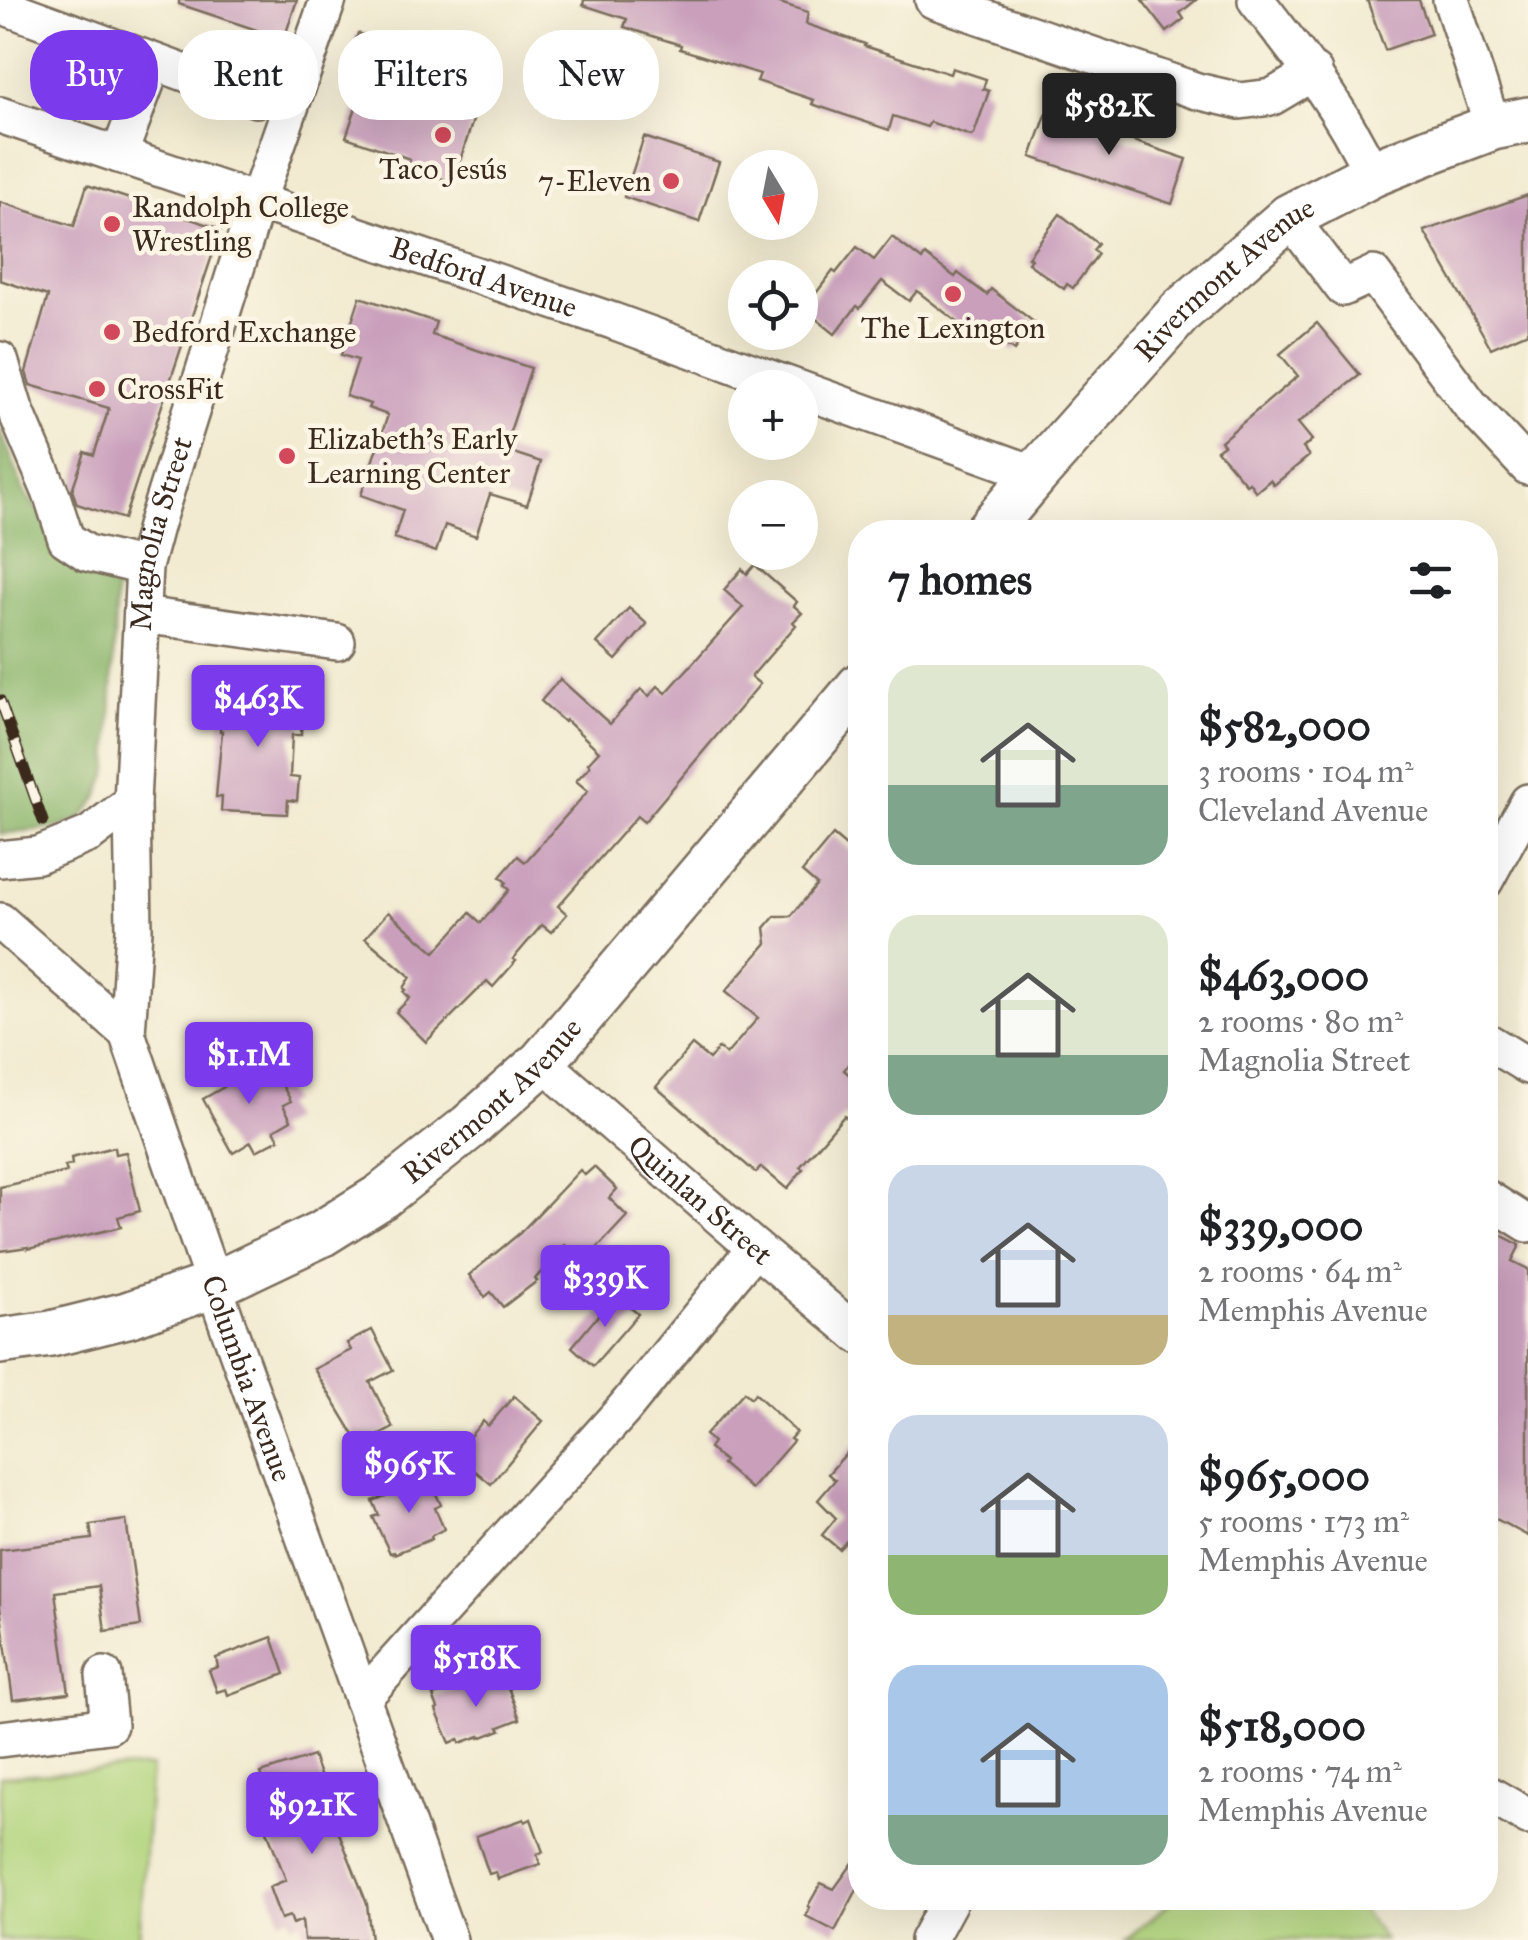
<!DOCTYPE html>
<html lang="en">
<head>
<meta charset="utf-8">
<style>
  :root { --surface:#fff; --page:#f2f2f2; --text:#202124; --muted:#757577; --accent:#7c3aed }
  body { margin:0; font-family:"IM FELL Great Primer",serif; background:var(--page); color:var(--text); height:100vh; display:flex; flex-direction:column; font-size:38px; white-space:nowrap }
  * { box-sizing:border-box; margin:0 }
  p { font-size:32px; color:var(--muted) }
  .icon { flex:none; width:55px; height:55px; fill:none; stroke:currentColor; stroke-width:2; stroke-linecap:round; stroke-linejoin:round }
  .map { position:relative; flex:1; overflow:hidden }
  .panel { position:absolute; left:848px; top:520px; width:650px; height:1390px; display:flex; flex-direction:column; background:var(--surface); border-radius:40px; box-shadow:0 10px 40px #0002 }
  .panel>* { flex:none }
  .banner { position:absolute; left:30px; top:30px; width:668px; height:90px; display:flex; gap:20px }
  .needle { width:65px; rotate:170deg }
  .tools { position:absolute; left:728px; top:150px; display:grid; gap:20px }
  .tools a { display:grid; place-items:center; width:90px; height:90px; border-radius:50%; background:var(--surface); box-shadow:0 10px 40px #0002; font-size:50px }
  .price { position:absolute; translate:-50% -85px; padding:0 22px; border-radius:10px; background:var(--accent); color:#fff; font-size:32px; line-height:65px; filter:drop-shadow(0 2px 5px #0008) }
  .price::after { content:''; position:absolute; left:50%; top:60px; width:30px; height:22px; margin-left:-15px; background:inherit; clip-path:polygon(0 0,100% 0,50% 100%) }
  .price.active { background:#222; color:#fff }
  ul { padding:0; list-style:none }
  li { display:flex; align-items:center; gap:30px; height:250px; padding:0 40px }
  li span { display:grid; place-items:center; flex:none; width:280px; height:200px; border-radius:30px; color:#555 }
  li>.icon { margin-inline-start:auto }
  span .icon { width:120px; height:120px; fill:#fffc; stroke-width:1 }
  li b { font-size:42px }
  h2 { display:flex; justify-content:space-between; align-items:center; height:120px; padding:0 40px; font-size:42px }
  .tag { padding:0 35px; border-radius:40px; background:var(--surface); box-shadow:0 10px 40px #0002; font-size:35px; line-height:90px }
  .tag.active { background:var(--accent); color:#fff }
  .map>svg:first-child { display:block }
  .green { fill:#b1d47d; stroke:#767f4e; stroke-width:2.5 }
  .forest { fill:#8cb66c; stroke:#647045; stroke-width:2.5 }
  .building { fill:#c99fbc }
  .lines { fill:none; stroke-linecap:round; stroke-linejoin:round }
  .minor-casing { stroke:#7b6e5d; stroke-width:40 }
  .major-casing { stroke:#7b6e5d; stroke-width:50 }
  .minor { stroke:#fff; stroke-width:35 }
  .major { stroke:#fff; stroke-width:45 }
  .rail-casing { stroke:#3b2a1e; stroke-width:11 }
  .rail { stroke:#fcf5e5; stroke-width:8; stroke-dasharray:22; stroke-linecap:butt }
  .poi-dot { fill:#d1495b; stroke:#fcf5e5; stroke-width:4 }
  .labels { text-anchor:middle; stroke-width:9; stroke-linejoin:round; paint-order:stroke }
  .poi-label { font-size:30px; fill:#3b2a1e; stroke:#fcf5e5; text-anchor:start }
  .street-label { font-size:30px; fill:#3b2a1e; stroke:#fcf5e5 }
</style>
</head>
<body>
<div class="map">
<svg width="1528" height="1940" viewBox="0 0 1528 1940">
  <rect width="100%" height="100%" fill="#fcf5e5"/>
  <filter id="ink" filterUnits="userSpaceOnUse"><feTurbulence type="fractalNoise" baseFrequency=".01" numOctaves="2"/><feDisplacementMap in="SourceGraphic" scale="20" xChannelSelector="R" yChannelSelector="G"/><feConvolveMatrix kernelMatrix="1 2 1 2 8 2 1 2 1" color-interpolation-filters="sRGB"/></filter>
  <filter id="wash" filterUnits="userSpaceOnUse"><feTurbulence type="fractalNoise" baseFrequency=".0048" numOctaves="4" result="noise"/><feDisplacementMap in="SourceGraphic" scale="40" xChannelSelector="R" yChannelSelector="G"/><feGaussianBlur stdDeviation="2.25" result="paint"/><feColorMatrix in="noise" values="0 0 0 0 0 0 0 0 0 0 0 0 0 0 0 0 0 1.4 0 .05"/><feComposite in="paint" operator="in"/></filter>
  <g filter="url(#wash)">
    <rect width="100%" height="100%" fill="#f2ebd1"/>
    <g class="green">
      <path d="M 151,1767 L 139,1940 L 0,1940 L 0,1776 Z"/>
      <path d="M 1176,1898 L 1353,1898 L 1384,1940 L 1125,1940 Z"/>
    </g>
    <path class="forest" d="M 0,428 L 24,492 L 80,565 L 116,587 L 109,769 L 98,798 L 81,819 L 59,827 L 0,834 Z"/>
    <g id="blocks">
      <g class="building">
        <path d="M 179,0 L 297,0 L 284,39 L 179,4 Z"/>
        <path d="M 584,0 L 771,0 L 808,12 L 806,24 L 865,44 L 864,46 L 950,74 L 952,68 L 986,79 L 983,89 L 989,91 L 974,134 L 971,136 L 930,122 L 927,127 L 893,116 L 889,130 L 812,104 L 814,100 L 757,81 L 760,74 L 680,49 L 681,45 L 624,27 L 627,19 L 583,5 Z"/>
        <path d="M 1142,0 L 1196,0 L 1180,13 L 1184,19 L 1167,32 Z"/>
        <path d="M 1367,0 L 1419,0 L 1431,34 L 1385,50 Z"/>
        <path d="M 358,33 L 421,54 L 412,81 L 479,102 L 453,182 L 407,168 L 410,159 L 346,137 L 366,78 L 345,71 Z"/>
        <path d="M 1047,112 L 1187,159 L 1172,204 L 1031,157 Z"/>
        <path d="M 644,137 L 719,162 L 699,222 L 624,197 Z"/>
        <path d="M 87,185 L 221,229 L 124,519 L 77,504 L 72,490 L 85,452 L 94,455 L 109,408 L 30,385 L 26,372 L 48,296 L 0,280 L 0,202 L 74,226 Z"/>
        <path d="M 1528,195 L 1528,332 L 1491,348 L 1424,231 Z"/>
        <path d="M 1060,214 L 1098,244 L 1093,250 L 1098,254 L 1073,288 L 1067,284 L 1064,289 L 1028,263 L 1031,259 L 1028,257 Z"/>
        <path d="M 892,237 L 922,260 L 925,255 L 955,277 L 958,273 L 987,295 L 991,289 L 1035,323 L 1014,351 L 981,326 L 974,335 L 917,291 L 909,301 L 882,281 L 860,308 L 857,306 L 835,334 L 804,309 L 833,271 L 836,273 L 857,247 L 874,260 Z"/>
        <path d="M 360,297 L 436,322 L 432,335 L 531,368 L 504,450 L 541,462 L 527,505 L 490,494 L 476,536 L 445,525 L 436,552 L 394,538 L 403,510 L 361,495 L 388,415 L 368,408 L 370,404 L 346,396 L 358,360 L 341,355 Z"/>
        <path d="M 1317,323 L 1360,375 L 1298,423 L 1312,440 L 1303,448 L 1309,456 L 1274,485 L 1270,480 L 1256,492 L 1249,482 L 1246,484 L 1217,450 L 1224,445 L 1221,441 L 1298,376 L 1280,354 Z"/>
        <path d="M 755,565 L 797,602 L 794,606 L 802,613 L 793,622 L 796,625 L 751,677 L 760,684 L 644,822 L 637,816 L 572,890 L 558,906 L 567,914 L 551,932 L 542,925 L 513,959 L 516,961 L 493,987 L 487,981 L 426,1042 L 396,1012 L 410,998 L 404,992 L 406,990 L 404,988 L 411,977 L 365,938 L 388,912 L 435,952 L 470,913 L 481,923 L 509,890 L 504,885 L 506,882 L 500,877 L 518,856 L 525,862 L 588,791 L 576,781 L 590,766 L 588,763 L 599,751 L 566,720 L 564,722 L 541,701 L 560,679 L 610,724 L 641,689 L 649,696 L 658,686 L 666,693 L 743,607 L 724,590 L 742,569 L 747,574 Z"/>
        <path d="M 629,608 L 647,624 L 616,660 L 597,643 Z"/>
        <path d="M 242,679 L 275,680 L 274,697 L 293,698 L 292,711 L 302,712 L 301,735 L 292,735 L 290,777 L 299,778 L 297,801 L 288,800 L 287,814 L 221,811 L 222,797 L 216,797 L 222,731 L 220,731 L 221,708 L 226,708 L 227,695 L 241,696 Z"/>
        <path d="M 833,835 L 860,858 L 860,1051 L 844,1070 L 860,1084 L 860,1103 L 847,1118 L 844,1116 L 800,1167 L 803,1169 L 787,1189 L 761,1167 L 756,1173 L 656,1087 L 692,1045 L 709,1059 L 719,1048 L 726,1055 L 758,1018 L 726,991 L 767,943 L 765,928 L 775,916 L 791,916 L 817,885 L 802,872 Z"/>
        <path d="M 251,1060 L 255,1067 L 260,1064 L 268,1079 L 276,1074 L 291,1101 L 283,1105 L 291,1120 L 274,1130 L 279,1139 L 256,1151 L 251,1142 L 233,1153 L 203,1099 L 224,1087 L 219,1078 Z"/>
        <path d="M 114,1147 L 115,1154 L 126,1152 L 140,1211 L 118,1217 L 121,1227 L 28,1249 L 28,1247 L 0,1251 L 0,1187 L 67,1172 L 65,1166 L 72,1165 L 71,1158 Z"/>
        <path d="M 594,1167 L 617,1189 L 609,1198 L 627,1216 L 587,1259 L 573,1247 L 570,1250 L 565,1245 L 535,1279 L 537,1281 L 503,1307 L 491,1292 L 485,1297 L 469,1275 L 520,1233 L 580,1170 L 585,1175 Z"/>
        <path d="M 1493,1231 L 1520,1245 L 1512,1261 L 1528,1269 L 1528,1536 L 1485,1513 L 1485,1245 Z"/>
        <path d="M 615,1295 L 638,1314 L 593,1366 L 572,1347 Z"/>
        <path d="M 372,1330 L 393,1370 L 370,1382 L 393,1428 L 360,1445 L 314,1369 L 351,1350 L 347,1343 Z"/>
        <path d="M 744,1392 L 751,1398 L 755,1393 L 796,1432 L 790,1439 L 793,1441 L 751,1489 L 722,1464 L 724,1461 L 709,1448 L 713,1442 L 705,1435 Z"/>
        <path d="M 514,1396 L 543,1421 L 491,1484 L 455,1454 L 483,1421 L 488,1426 Z"/>
        <path d="M 860,1438 L 860,1539 L 854,1533 L 839,1549 L 822,1535 L 836,1518 L 818,1500 L 835,1480 L 828,1474 Z"/>
        <path d="M 429,1478 L 441,1505 L 435,1508 L 444,1529 L 431,1536 L 432,1539 L 394,1554 L 394,1552 L 390,1553 L 373,1517 L 379,1515 L 373,1501 Z"/>
        <path d="M 126,1520 L 141,1626 L 105,1631 L 99,1586 L 55,1592 L 69,1693 L 13,1700 L 0,1607 L 0,1550 L 92,1539 L 90,1525 Z"/>
        <path d="M 272,1637 L 285,1674 L 228,1695 L 226,1689 L 217,1692 L 209,1670 L 218,1667 L 216,1658 Z"/>
        <path d="M 504,1677 L 520,1719 L 499,1727 L 501,1730 L 480,1738 L 480,1736 L 460,1743 L 459,1739 L 450,1743 L 436,1710 L 438,1709 L 433,1696 L 466,1684 L 468,1690 Z"/>
        <path d="M 313,1756 L 327,1794 L 324,1795 L 367,1904 L 371,1940 L 304,1940 L 302,1920 L 293,1924 L 290,1916 L 281,1919 L 269,1887 L 286,1880 L 257,1804 L 260,1803 L 259,1800 L 269,1797 L 261,1773 Z"/>
        <path d="M 524,1819 L 525,1822 L 531,1819 L 543,1852 L 537,1854 L 540,1864 L 498,1879 L 496,1872 L 489,1874 L 476,1836 Z"/>
        <path d="M 860,1853 L 860,1884 L 835,1931 L 806,1916 L 810,1907 L 808,1906 L 821,1883 L 834,1889 Z"/>
      </g>
    </g>
  </g>
  <g filter="url(#ink)">
    <use href="#blocks" fill-opacity="0" stroke="#7b6e5d" stroke-width="2.5"/>
    <g class="lines">
      <defs>
        <g id="minor">
          <path d="M 933,0 L 1197,91 L 1240,101 L 1272,97 L 1314,72"/>
          <path d="M 1256,0 C 1302,59 1340,106 1372,174"/>
          <path d="M 1451,0 L 1493,127"/>
          <path d="M 0,5 L 256,99"/>
          <path id="s1" d="M 0,115 L 613,321 L 797,388"/>
          <path d="M 119,155 L 154,62"/>
          <path d="M 1289,217 L 1343,288 L 1373,274 L 1471,406 L 1528,467"/>
          <path d="M 0,360 L 15,409 L 52,496 L 66,539 L 87,553 L 144,567"/>
          <path d="M 800,389 L 1036,474"/>
          <path d="M 142,615 L 337,642"/>
          <path d="M 0,859 L 38,855 L 90,834 L 132,802"/>
          <path d="M 1485,881 L 1528,802"/>
          <path id="s2" d="M 0,921 L 127,1033 L 229,1329 L 449,1940"/>
          <path id="s3" d="M 127,1033 L 134,930 L 132,802 L 144,567 L 156,523 L 257,202 L 328,0"/>
          <path d="M 1485,1040 L 1528,1066"/>
          <path id="s4" d="M 542,1062 L 755,1248 L 860,1336"/>
          <path d="M 1485,1197 L 1528,1224"/>
          <path d="M 362,1699 L 623,1410 L 755,1248"/>
          <path d="M 0,1739 L 109,1725 L 104,1675"/>
          <path d="M 1485,1792 L 1528,1817"/>
          <path d="M 928,1940 L 951,1898"/>
        </g>
        <g id="major">
          <path id="s5" d="M 987,532 L 1036,474 L 1181,311 L 1289,217 L 1372,174 L 1429,151 L 1493,127 L 1528,120"/>
          <path id="s6" d="M 0,1341 L 51,1334 L 127,1315 L 214,1285 L 321,1234 L 382,1196 L 469,1127 L 542,1062 L 860,686"/>
        </g>
      </defs>
      <use href="#minor" class="minor-casing"/>
      <use href="#major" class="major-casing"/>
      <use href="#minor" class="minor"/>
      <use href="#major" class="major"/>
      <defs>
        <path id="rail" d="M 0,700 L 43,821"/>
      </defs>
      <use href="#rail" class="rail-casing"/>
      <use href="#rail" class="rail"/>
    </g>
  </g>
  <g class="poi-dot">
    <circle cx="443" cy="135" r="10"/>
    <circle cx="671" cy="181" r="10"/>
    <circle cx="112" cy="224" r="10"/>
    <circle cx="953" cy="294" r="10"/>
    <circle cx="112" cy="332" r="10"/>
    <circle cx="97" cy="389" r="10"/>
    <circle cx="287" cy="456" r="10"/>
  </g>
  <g class="labels">
    <g class="poi-label">
      <text x="443" y="179" text-anchor="middle">Taco Jesús</text>
      <text x="651" y="191" text-anchor="end">7-Eleven</text>
      <text x="132" y="217">Randolph College<tspan x="132" dy="34">Wrestling</tspan></text>
      <text x="953" y="338" text-anchor="middle">The Lexington</text>
      <text x="132" y="342">Bedford Exchange</text>
      <text x="117" y="399">CrossFit</text>
      <text x="307" y="449">Elizabeth's Early<tspan x="307" dy="34">Learning Center</tspan></text>
    </g>
    <g class="street-label">
      <text dy="10" stroke="none"><textPath href="#s1" startOffset="510">Bedford Avenue</textPath></text>
      <text dy="10" stroke="none"><textPath href="#s5" startOffset="348">Rivermont Avenue</textPath></text>
      <text dy="10" stroke="none"><textPath href="#s3" startOffset="502">Magnolia Street</textPath></text>
      <text dy="10" stroke="none"><textPath href="#s6" startOffset="558">Rivermont Avenue</textPath></text>
      <text dy="10" stroke="none"><textPath href="#s4" startOffset="210">Quinlan Street</textPath></text>
      <text dy="10" stroke="none"><textPath href="#s2" startOffset="535">Columbia Avenue</textPath></text>
    </g>
  </g>
</svg>
<div class="tools">
<a><svg class="needle" viewBox="-14 -14 28 28"><path d="M0-13l5 13h-10z" fill="#e53935"/><path d="M0 13l5-13h-10z" fill="#757577"/></svg></a>
<a><svg class="icon" aria-label="locate" viewBox="0 0 24 24"><circle cx="12" cy="12" r="6"/><path d="M12 2v4M12 18v4M2 12h4M18 12h4"/></svg></a>
<a>+</a>
<a>−</a>
</div>
<b class="price active" style="left:1109px;top:158px">$582K</b>
<b class="price" style="left:258px;top:750px">$463K</b>
<b class="price" style="left:249px;top:1107px">$1.1M</b>
<b class="price" style="left:605px;top:1330px">$339K</b>
<b class="price" style="left:409px;top:1516px">$965K</b>
<b class="price" style="left:476px;top:1710px">$518K</b>
<b class="price" style="left:312px;top:1857px">$921K</b>
<div class="banner">
<a class="tag active">Buy</a>
<a class="tag">Rent</a>
<a class="tag">Filters</a>
<a class="tag">New</a>
</div>
<section class="panel">
<h2>7 homes<svg class="icon" aria-label="filters" viewBox="0 0 24 24"><path d="M4 7h16M4 17h16"/><circle cx="9" cy="7" r="2"/><circle cx="15" cy="17" r="2"/></svg></h2>
<ul>
<li><span style="background:linear-gradient(#dfe7d0 60%,#7fa58c 0)"><svg class="icon" aria-label="home" viewBox="0 0 24 24"><path d="M3 11l9-7 9 7M6 9v11h12V9"/></svg></span><div><b>$582,000</b><p>3 rooms · 104 m²</p><p>Cleveland Avenue</p></div></li>
<li><span style="background:linear-gradient(#dfe7d0 70%,#7fa58c 0)"><svg class="icon" aria-label="home" viewBox="0 0 24 24"><path d="M3 11l9-7 9 7M6 9v11h12V9"/></svg></span><div><b>$463,000</b><p>2 rooms · 80 m²</p><p>Magnolia Street</p></div></li>
<li><span style="background:linear-gradient(#c9d6e8 75%,#c2b280 0)"><svg class="icon" aria-label="home" viewBox="0 0 24 24"><path d="M3 11l9-7 9 7M6 9v11h12V9"/></svg></span><div><b>$339,000</b><p>2 rooms · 64 m²</p><p>Memphis Avenue</p></div></li>
<li><span style="background:linear-gradient(#c9d6e8 70%,#8fb573 0)"><svg class="icon" aria-label="home" viewBox="0 0 24 24"><path d="M3 11l9-7 9 7M6 9v11h12V9"/></svg></span><div><b>$965,000</b><p>5 rooms · 173 m²</p><p>Memphis Avenue</p></div></li>
<li><span style="background:linear-gradient(#a9c7e8 75%,#7fa58c 0)"><svg class="icon" aria-label="home" viewBox="0 0 24 24"><path d="M3 11l9-7 9 7M6 9v11h12V9"/></svg></span><div><b>$518,000</b><p>2 rooms · 74 m²</p><p>Memphis Avenue</p></div></li>
</ul>
</section>
</div>
</body>
</html>
